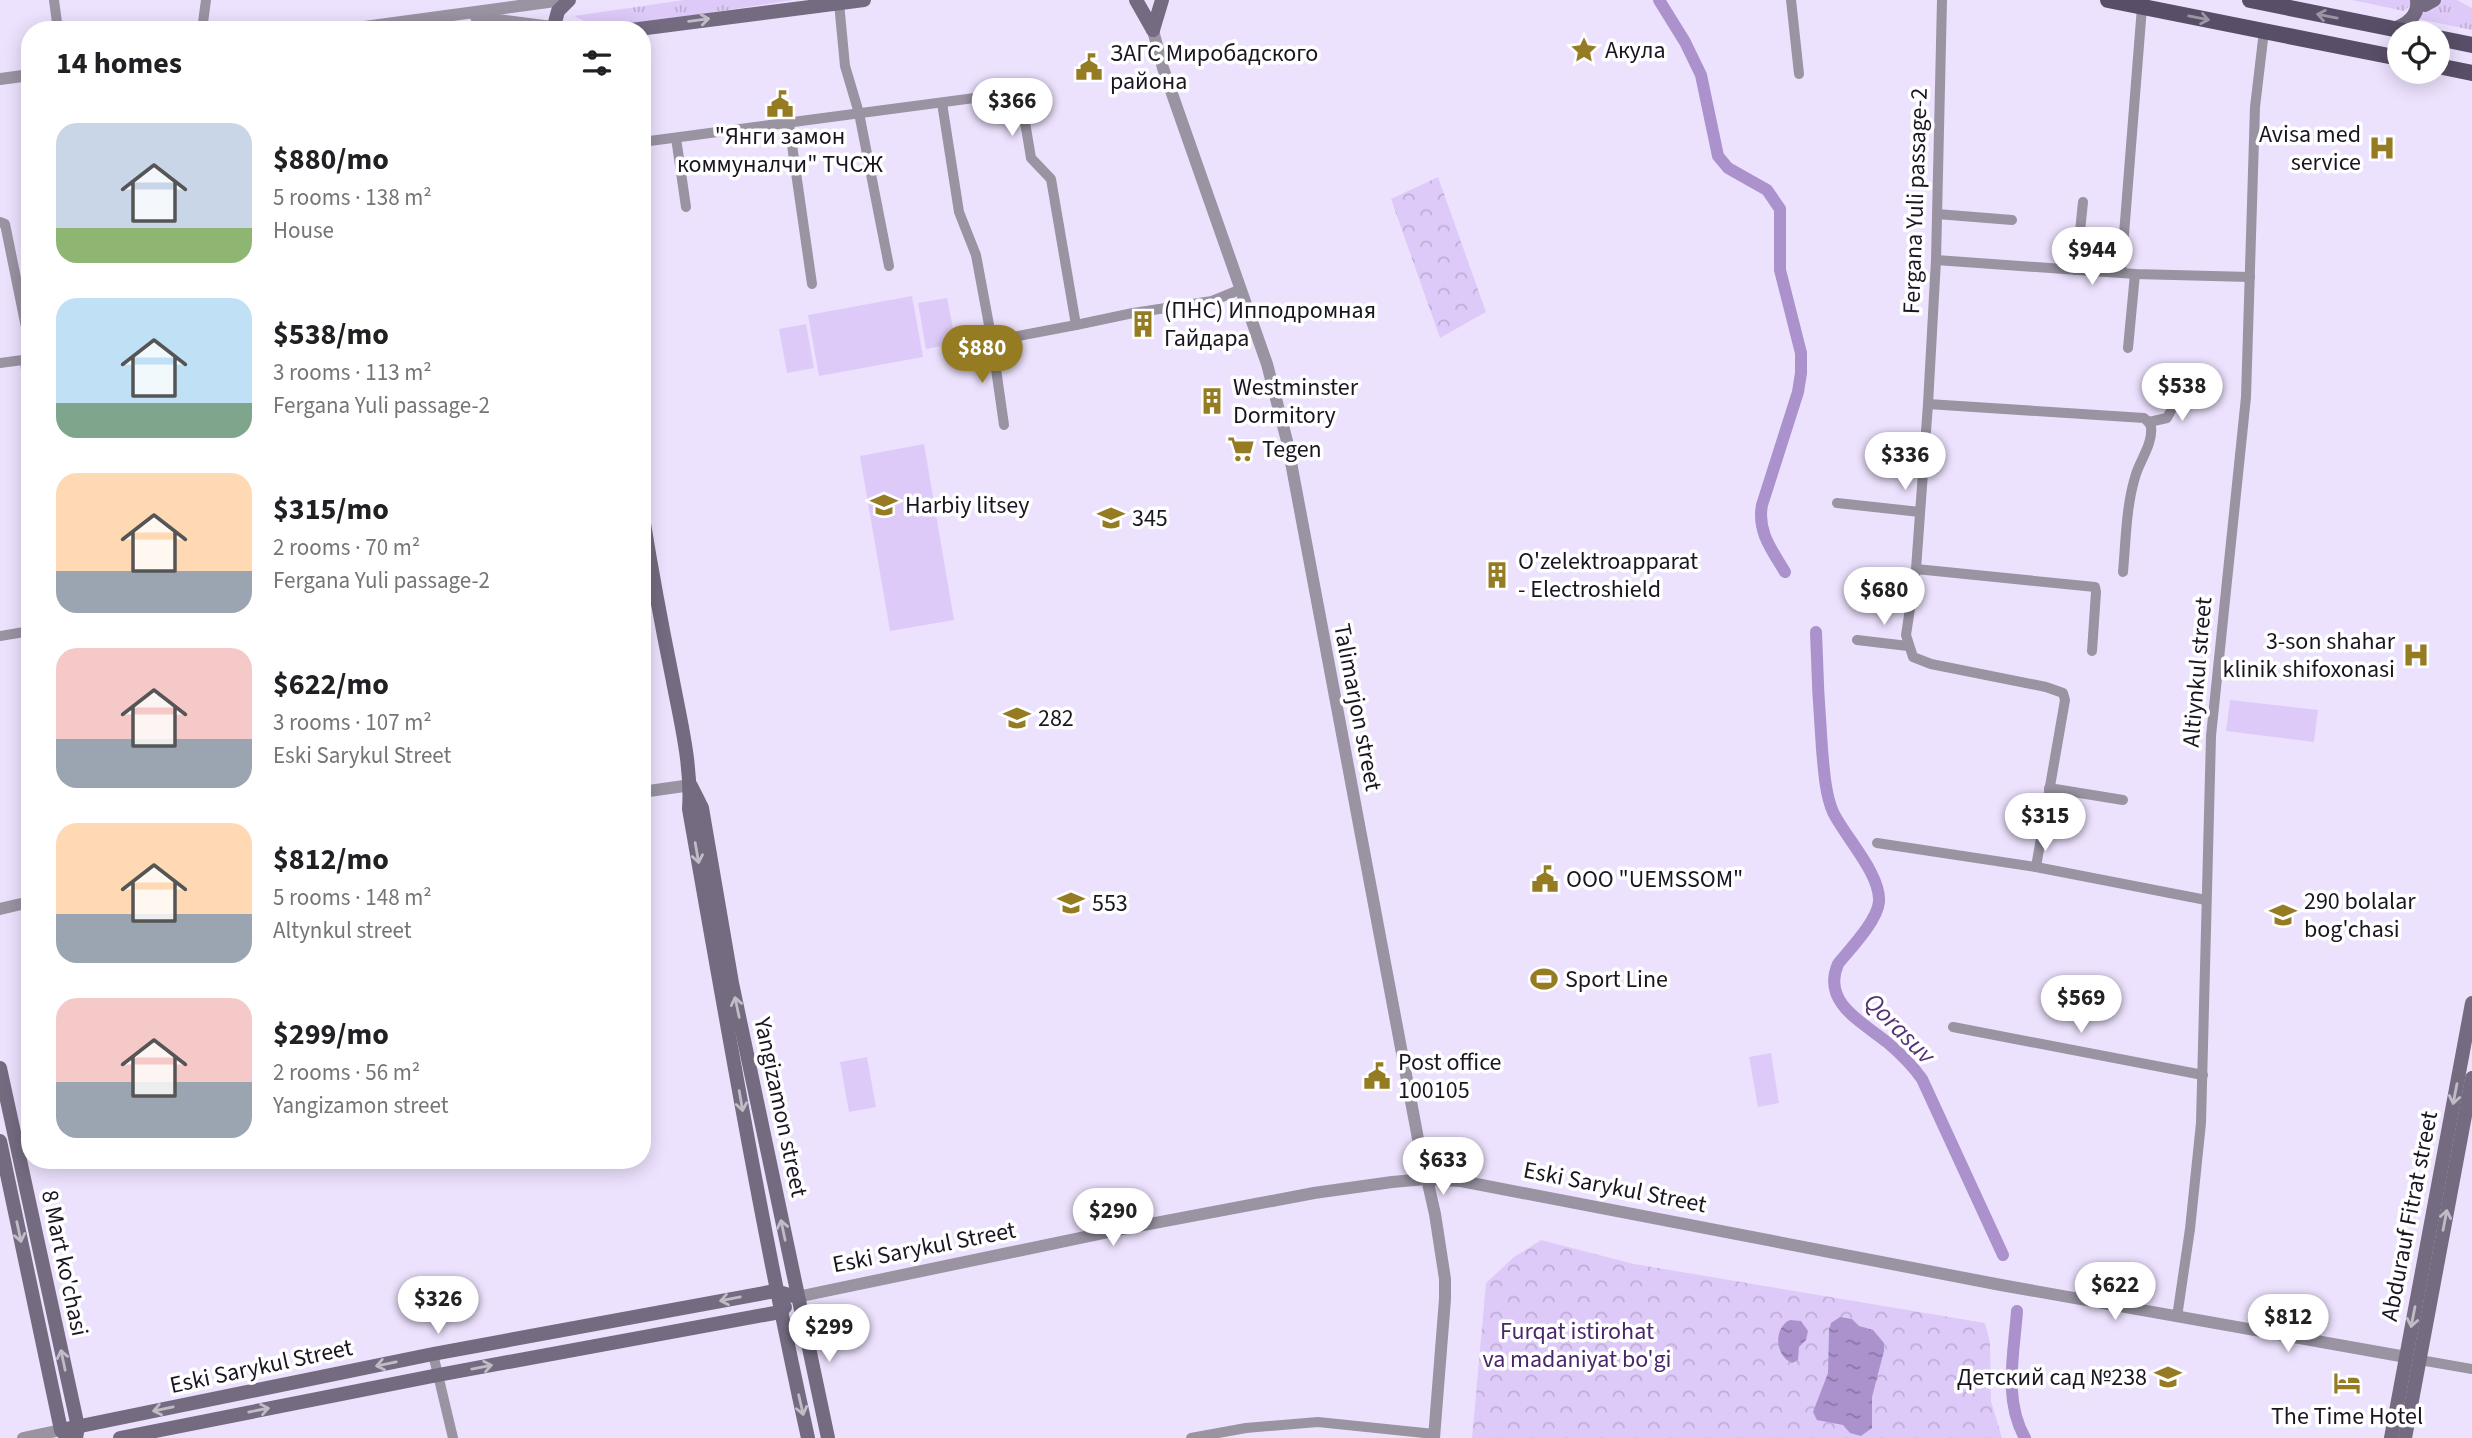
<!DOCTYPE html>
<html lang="en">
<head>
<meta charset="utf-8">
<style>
  :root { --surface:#fff; --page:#f2f2f2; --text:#202124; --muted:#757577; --accent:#957b22 }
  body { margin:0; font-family:"Source Sans 3",sans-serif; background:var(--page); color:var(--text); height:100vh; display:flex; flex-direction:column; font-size:26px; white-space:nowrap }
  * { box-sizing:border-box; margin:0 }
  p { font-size:23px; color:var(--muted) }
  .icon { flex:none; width:38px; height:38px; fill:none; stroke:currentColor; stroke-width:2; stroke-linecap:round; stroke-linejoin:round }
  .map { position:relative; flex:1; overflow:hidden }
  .details { position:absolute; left:21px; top:21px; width:630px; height:1148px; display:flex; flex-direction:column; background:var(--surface); border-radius:28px; box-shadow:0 4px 18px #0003 }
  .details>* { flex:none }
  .buttons { position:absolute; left:2387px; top:21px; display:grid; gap:14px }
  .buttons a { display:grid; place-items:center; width:63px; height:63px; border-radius:50%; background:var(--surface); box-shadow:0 4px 18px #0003; font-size:35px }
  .price { position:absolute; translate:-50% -60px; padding:0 16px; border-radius:24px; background:#fff; color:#222; font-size:23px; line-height:46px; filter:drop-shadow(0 2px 4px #0008) }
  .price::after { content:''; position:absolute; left:50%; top:42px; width:21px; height:16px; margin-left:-10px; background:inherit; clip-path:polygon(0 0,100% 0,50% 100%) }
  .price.active { background:var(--accent); color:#fff }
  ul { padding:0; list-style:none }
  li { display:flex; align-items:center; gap:21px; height:175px; padding:0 35px }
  li span { display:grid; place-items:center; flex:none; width:196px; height:140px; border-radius:21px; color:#555 }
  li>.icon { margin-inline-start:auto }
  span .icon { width:84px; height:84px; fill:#fffc; stroke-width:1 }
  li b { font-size:30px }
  h2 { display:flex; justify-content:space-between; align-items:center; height:84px; padding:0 35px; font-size:30px }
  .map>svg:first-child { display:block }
  .grass { fill:url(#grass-tufts) }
  .forest { fill:url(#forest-crowns) }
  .pitch { fill:#decaf9 }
  .water { fill:url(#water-ripples) }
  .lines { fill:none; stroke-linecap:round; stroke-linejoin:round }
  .canal { stroke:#ab92cc; stroke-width:12 }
  .minor { stroke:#9993a2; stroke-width:10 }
  .tertiary { stroke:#9993a2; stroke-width:12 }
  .secondary { stroke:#746b80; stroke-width:14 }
  .primary { stroke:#594e67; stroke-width:16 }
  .oneway { stroke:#9b95a4 }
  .oneway2 { stroke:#c0bcc6 }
  .labels { text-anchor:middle; stroke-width:7; stroke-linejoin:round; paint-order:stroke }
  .poi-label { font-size:24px; fill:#1a1521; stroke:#fff; text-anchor:start }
  .street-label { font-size:24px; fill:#1a1521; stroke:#fff }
  .park-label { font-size:24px; fill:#49266b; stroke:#fff }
  .water-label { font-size:26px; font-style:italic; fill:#533177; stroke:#fff }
</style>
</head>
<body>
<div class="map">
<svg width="2472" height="1438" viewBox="0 0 2472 1438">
  <defs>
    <pattern id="grass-tufts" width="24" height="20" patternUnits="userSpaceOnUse" patternTransform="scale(1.75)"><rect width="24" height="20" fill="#decaf9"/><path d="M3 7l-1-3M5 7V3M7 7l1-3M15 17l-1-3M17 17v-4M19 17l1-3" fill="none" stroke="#beadd5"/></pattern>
    <pattern id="forest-crowns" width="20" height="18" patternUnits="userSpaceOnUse" patternTransform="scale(1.75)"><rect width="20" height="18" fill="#decaf9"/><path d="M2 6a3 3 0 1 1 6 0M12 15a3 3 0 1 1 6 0" fill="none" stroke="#beadd5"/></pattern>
    <pattern id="water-ripples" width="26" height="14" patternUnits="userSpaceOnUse" patternTransform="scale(1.75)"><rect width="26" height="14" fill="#ab92cc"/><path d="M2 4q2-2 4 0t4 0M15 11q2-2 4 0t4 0" fill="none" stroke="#8a76a5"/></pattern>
  </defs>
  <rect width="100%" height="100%" fill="#ede2fe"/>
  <g class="grass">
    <path d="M 684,0 L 793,0 L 601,29 L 574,16 Z"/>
    <path d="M 2352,0 L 2412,0 L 2412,4 L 2404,11 Z"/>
    <path d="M 2442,0 L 2457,0 L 2472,8 L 2472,30 L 2419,19 L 2426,8 L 2438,4 Z"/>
  </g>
  <g class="forest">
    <path d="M 1438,177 L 1486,312 L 1440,338 L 1391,199 Z"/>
    <path d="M 1541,1240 L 1634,1264 L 1985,1323 L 1990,1342 L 1991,1401 L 2002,1438 L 1472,1438 L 1486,1283 L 1514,1257 Z"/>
  </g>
  <g class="pitch">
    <path d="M 912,296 L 923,357 L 819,376 L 808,315 Z"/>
    <path d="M 947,298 L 956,343 L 926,349 L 918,303 Z"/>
    <path d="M 806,324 L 814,368 L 787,373 L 779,329 Z"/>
    <path d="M 924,444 L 954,620 L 890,631 L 860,456 Z"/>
    <path d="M 2230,700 L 2318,710 L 2314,742 L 2226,731 Z"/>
    <path d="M 1771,1053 L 1779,1103 L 1758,1107 L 1749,1057 Z"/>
    <path d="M 867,1057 L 876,1107 L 849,1112 L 840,1062 Z"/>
  </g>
  <g class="water">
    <path d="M 1840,1317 L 1852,1319 L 1859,1326 L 1873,1330 L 1884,1343 L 1884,1351 L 1872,1397 L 1872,1428 L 1861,1436 L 1850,1433 L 1843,1425 L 1817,1420 L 1813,1412 L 1828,1373 L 1829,1330 L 1831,1323 Z"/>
    <path d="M 1790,1320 L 1801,1321 L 1808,1331 L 1806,1340 L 1799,1347 L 1798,1360 L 1792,1363 C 1775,1356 1773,1328 1790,1320 Z"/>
  </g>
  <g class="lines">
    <g class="canal">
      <path d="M 1659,0 L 1685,42 L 1701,75 L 1718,156 L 1728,168 L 1767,190 L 1780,209 L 1780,270 L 1801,353 L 1801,373 L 1798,392 L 1762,505 C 1757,532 1772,550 1785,572"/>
      <path d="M 1816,632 C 1817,671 1819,710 1822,749 C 1824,770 1825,793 1833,812 C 1845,837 1881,874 1879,902 C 1877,921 1851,948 1838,964 C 1821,1003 1864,1023 1888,1043 C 1901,1054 1912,1065 1922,1079 L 2003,1255"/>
      <path d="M 2017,1311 C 2014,1354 2003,1399 2025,1438"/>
    </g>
    <g class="minor">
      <path d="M 54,0 L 58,30"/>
      <path d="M 1791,0 L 1799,74"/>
      <path d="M 1942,0 L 1936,260 L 1928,404 L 1916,569 L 1906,635 L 1913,657 L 1931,664 L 2046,687 L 2063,693 L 2065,700 L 2036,867"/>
      <path d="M 839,3 L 845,66 L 859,113 L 889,266"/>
      <path d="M 202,30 L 206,0"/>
      <path d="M 942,103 L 959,212 L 976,255 L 992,341 L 1076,325"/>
      <path d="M 789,124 L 812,284"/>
      <path d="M 676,138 L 686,207"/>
      <path d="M 642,142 L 1020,92 L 1031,158 L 1051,179 L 1076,325 L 1133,313 L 1212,301 L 1239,290"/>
      <path d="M 1937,214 L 2012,220"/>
      <path d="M 0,222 L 5,224 L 30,347"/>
      <path d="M 1936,260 L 2135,274 L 2250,277"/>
      <path d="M 2076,270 L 2083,202"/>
      <path d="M 2121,272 L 2142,7"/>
      <path d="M 992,341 L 1004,425"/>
      <path d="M 2128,348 L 2135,274"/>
      <path d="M 25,359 L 30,415"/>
      <path d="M 0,363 L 30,359"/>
      <path d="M 1928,404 L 2144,418 C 2147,421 2150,422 2151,427 C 2153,443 2141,459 2136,474 C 2126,505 2126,539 2123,572"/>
      <path d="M 2149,422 L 2167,418 L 2175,403 L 2177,389"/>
      <path d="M 1837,503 L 1920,512"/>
      <path d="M 1916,569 L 2095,587 L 2096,592 L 2092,651"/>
      <path d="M 0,636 L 30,631"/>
      <path d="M 1857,640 L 1908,646"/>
      <path d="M 2049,788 L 2123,800"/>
      <path d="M 1877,843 L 2036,867 L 2206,900"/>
      <path d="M 1953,1027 L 2203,1075"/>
      <path d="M 2177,1317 L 2190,1229 L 2201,1123 L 2211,736 L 2246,397 L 2255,107 L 2264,31"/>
      <path d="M 433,1354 L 453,1438"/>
      <path d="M 2420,1360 L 2472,1369"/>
      <path d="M 1191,1438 L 1246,1428 L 1318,1422 L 1434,1434"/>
    </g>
    <g class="tertiary">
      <path d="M 476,17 L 552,27"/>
      <path d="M 1151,23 L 1163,68 L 1267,364 L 1287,441 L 1419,1144 L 1435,1214 L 1445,1279 L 1445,1299 L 1434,1438"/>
      <path d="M 342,30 L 563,0"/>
      <path d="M 0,79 L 30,75"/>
      <path d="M 642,792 L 691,785"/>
      <path d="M 0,909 L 30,902"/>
      <path d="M 797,1297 L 1123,1229 L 1314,1193 L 1392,1182 L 1426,1179 L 1461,1181 L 2001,1285 L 2406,1357"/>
      <path d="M 23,1438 L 61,1430"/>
    </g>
    <g class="secondary">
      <path d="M 1136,0 L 1153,30"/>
      <path d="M 2418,1 L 2425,5 L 2434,0"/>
      <path d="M 552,27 L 568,30"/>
      <path d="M 2394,29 C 2408,24 2419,15 2417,0"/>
      <path d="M 553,30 L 558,11 L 569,0"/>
      <path d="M 631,30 L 864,0"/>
      <path d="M 1153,30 L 1162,0"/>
      <path d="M 642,512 C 651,567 661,622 672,676 C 680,719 692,765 689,809 C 726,1019 762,1230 808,1438"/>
      <path d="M 691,786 L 702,808 L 732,983 L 828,1438"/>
      <path d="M 0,1068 L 78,1427 L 76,1438"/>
      <path d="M 0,1141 L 61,1430 L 66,1436"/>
      <path d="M 61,1430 L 433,1354 L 775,1291 L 797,1297"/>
      <path d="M 120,1438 L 438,1375 L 780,1312 L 785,1307"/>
      <path d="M 2391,1438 L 2472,1003"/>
      <path d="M 2405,1438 L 2472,1078"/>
    </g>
    <g class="primary">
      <path d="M 2108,0 L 2399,58"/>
      <path d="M 2250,0 L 2414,33"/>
      <path d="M 2438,38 L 2472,45"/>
      <path d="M 2438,66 L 2472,73"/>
    </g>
  </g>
  <defs><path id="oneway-shaft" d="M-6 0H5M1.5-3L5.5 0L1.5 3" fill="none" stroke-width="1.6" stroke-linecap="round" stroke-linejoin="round" transform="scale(1.75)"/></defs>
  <g class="oneway">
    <use href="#oneway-shaft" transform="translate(2327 16) rotate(-169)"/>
    <use href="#oneway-shaft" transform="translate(2199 18) rotate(11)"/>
  </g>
  <g class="oneway2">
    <use href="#oneway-shaft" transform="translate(699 20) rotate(-7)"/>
    <use href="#oneway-shaft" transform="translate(697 853) rotate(80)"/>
    <use href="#oneway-shaft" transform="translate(737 1007) rotate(-102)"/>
    <use href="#oneway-shaft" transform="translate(2455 1094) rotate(101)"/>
    <use href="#oneway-shaft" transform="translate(741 1101) rotate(80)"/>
    <use href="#oneway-shaft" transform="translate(2445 1220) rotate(-79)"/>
    <use href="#oneway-shaft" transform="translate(783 1230) rotate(-102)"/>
    <use href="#oneway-shaft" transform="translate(19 1232) rotate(78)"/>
    <use href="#oneway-shaft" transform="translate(730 1299) rotate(169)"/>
    <use href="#oneway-shaft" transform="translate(2413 1317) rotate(101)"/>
    <use href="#oneway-shaft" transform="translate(63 1360) rotate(-102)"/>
    <use href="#oneway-shaft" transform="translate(386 1364) rotate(168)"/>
    <use href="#oneway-shaft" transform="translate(482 1367) rotate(-11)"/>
    <use href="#oneway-shaft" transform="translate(801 1405) rotate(77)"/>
    <use href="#oneway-shaft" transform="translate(163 1409) rotate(168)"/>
    <use href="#oneway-shaft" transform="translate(259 1410) rotate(-11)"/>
  </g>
  <defs>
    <symbol id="sight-bare" viewBox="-9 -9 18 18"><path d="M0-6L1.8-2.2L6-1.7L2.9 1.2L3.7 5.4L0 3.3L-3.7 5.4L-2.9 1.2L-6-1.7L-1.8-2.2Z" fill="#957b22" stroke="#fff" stroke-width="2.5" paint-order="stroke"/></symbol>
    <symbol id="civic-bare" viewBox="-9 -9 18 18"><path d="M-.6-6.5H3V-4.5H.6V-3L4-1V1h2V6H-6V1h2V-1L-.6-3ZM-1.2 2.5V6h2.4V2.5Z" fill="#957b22" stroke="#fff" stroke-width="2.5" paint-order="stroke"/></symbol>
    <symbol id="hospital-bare" viewBox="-9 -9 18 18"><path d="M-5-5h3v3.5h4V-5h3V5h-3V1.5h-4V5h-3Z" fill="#957b22" stroke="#fff" stroke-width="2.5" paint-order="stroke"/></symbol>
    <symbol id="building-bare" viewBox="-9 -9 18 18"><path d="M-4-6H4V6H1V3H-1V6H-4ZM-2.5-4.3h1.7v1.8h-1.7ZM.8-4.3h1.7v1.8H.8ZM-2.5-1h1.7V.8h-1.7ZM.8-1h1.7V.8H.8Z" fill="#957b22" stroke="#fff" stroke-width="2.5" paint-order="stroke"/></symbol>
    <symbol id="supermarket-bare" viewBox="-9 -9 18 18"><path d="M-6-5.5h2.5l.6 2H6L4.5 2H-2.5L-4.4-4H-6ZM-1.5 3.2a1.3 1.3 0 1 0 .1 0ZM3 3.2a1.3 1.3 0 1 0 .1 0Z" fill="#957b22" stroke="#fff" stroke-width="2.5" paint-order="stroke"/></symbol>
    <symbol id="university-bare" viewBox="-9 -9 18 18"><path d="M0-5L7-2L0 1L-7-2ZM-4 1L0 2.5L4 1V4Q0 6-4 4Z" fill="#957b22" stroke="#fff" stroke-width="2.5" paint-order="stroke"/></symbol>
    <symbol id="school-bare" viewBox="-9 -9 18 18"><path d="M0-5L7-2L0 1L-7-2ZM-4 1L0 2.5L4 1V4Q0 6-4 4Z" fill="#957b22" stroke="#fff" stroke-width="2.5" paint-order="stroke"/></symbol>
    <symbol id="stadium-bare" viewBox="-9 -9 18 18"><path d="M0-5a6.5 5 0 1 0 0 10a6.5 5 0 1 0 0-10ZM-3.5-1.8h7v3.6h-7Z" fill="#957b22" stroke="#fff" stroke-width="2.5" paint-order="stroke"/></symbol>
    <symbol id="hotel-bare" viewBox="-9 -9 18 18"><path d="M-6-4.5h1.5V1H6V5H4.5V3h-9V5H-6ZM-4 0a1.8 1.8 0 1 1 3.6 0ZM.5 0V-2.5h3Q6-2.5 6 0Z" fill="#957b22" stroke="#fff" stroke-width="2.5" paint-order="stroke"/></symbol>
  </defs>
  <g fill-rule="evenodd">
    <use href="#sight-bare" x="1565" y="31" width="38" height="38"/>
    <use href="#civic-bare" x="1070" y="48" width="38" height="38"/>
    <use href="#civic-bare" x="761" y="85" width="38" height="38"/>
    <use href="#hospital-bare" x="2363" y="129" width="38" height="38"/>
    <use href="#building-bare" x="1124" y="305" width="38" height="38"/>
    <use href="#building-bare" x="1193" y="382" width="38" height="38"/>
    <use href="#supermarket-bare" x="1222" y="430" width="38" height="38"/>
    <use href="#university-bare" x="865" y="486" width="38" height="38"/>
    <use href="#school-bare" x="1092" y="499" width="38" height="38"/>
    <use href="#building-bare" x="1478" y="556" width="38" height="38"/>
    <use href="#hospital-bare" x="2397" y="636" width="38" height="38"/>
    <use href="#school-bare" x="998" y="699" width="38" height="38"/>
    <use href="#civic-bare" x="1526" y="860" width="38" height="38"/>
    <use href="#school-bare" x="1052" y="884" width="38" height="38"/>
    <use href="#school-bare" x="2264" y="896" width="38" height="38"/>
    <use href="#stadium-bare" x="1525" y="960" width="38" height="38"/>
    <use href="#civic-bare" x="1358" y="1057" width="38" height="38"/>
    <use href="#school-bare" x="2149" y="1358" width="38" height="38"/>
    <use href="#hotel-bare" x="2328" y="1364" width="38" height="38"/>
  </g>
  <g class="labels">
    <g class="poi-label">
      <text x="1605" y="58">Акула</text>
      <text x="1110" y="61">ЗАГС Миробадского<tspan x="1110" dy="28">района</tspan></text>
      <text x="2361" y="142" text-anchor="end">Avisa med<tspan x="2361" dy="28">service</tspan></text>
      <text x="780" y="144" text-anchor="middle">"Янги замон<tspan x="780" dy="28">коммуналчи" ТЧСЖ</tspan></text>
      <text x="1164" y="318">(ПНС) Ипподромная<tspan x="1164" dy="28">Гайдара</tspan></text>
      <text x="1233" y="395">Westminster<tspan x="1233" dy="28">Dormitory</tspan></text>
      <text x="1262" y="457">Tegen</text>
      <text x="905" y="513">Harbiy litsey</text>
      <text x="1132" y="526">345</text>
      <text x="1518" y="569">O'zelektroapparat<tspan x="1518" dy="28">- Electroshield</tspan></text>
      <text x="2395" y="649" text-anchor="end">3-son shahar<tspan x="2395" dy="28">klinik shifoxonasi</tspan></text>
      <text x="1038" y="726">282</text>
      <text x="1566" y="887">ООО "UEMSSOM"</text>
      <text x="2304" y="909">290 bolalar<tspan x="2304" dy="28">bog'chasi</tspan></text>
      <text x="1092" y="911">553</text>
      <text x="1565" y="987">Sport Line</text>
      <text x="1398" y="1070">Post office<tspan x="1398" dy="28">100105</tspan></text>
      <text x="2147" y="1385" text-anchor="end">Детский сад №238</text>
      <text x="2347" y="1424" text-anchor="middle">The Time Hotel</text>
    </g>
    <g class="street-label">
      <text transform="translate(1915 201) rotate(-88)" y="8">Fergana Yuli passage-2</text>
      <text transform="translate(2197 672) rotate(-85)" y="8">Altiynkul street</text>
      <text transform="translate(1358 707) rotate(79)" y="8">Talimarjon street</text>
      <text transform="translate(781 1107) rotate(78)" y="8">Yangizamon street</text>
      <text transform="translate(1615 1187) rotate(11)" y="8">Eski Sarykul Street</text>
      <text transform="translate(2409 1216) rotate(-79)" y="8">Abdurauf Fitrat street</text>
      <text transform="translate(924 1247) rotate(-11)" y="8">Eski Sarykul Street</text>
      <text transform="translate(65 1263) rotate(78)" y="8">8 Mart ko'chasi</text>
      <text transform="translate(261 1366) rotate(-12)" y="8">Eski Sarykul Street</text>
    </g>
    <g class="park-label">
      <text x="1577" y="1339">Furqat istirohat<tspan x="1577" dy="28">va madaniyat bo'gi</tspan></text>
    </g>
    <g class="water-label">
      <text transform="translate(1900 1028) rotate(45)" y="9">Qorasuv</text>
    </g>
  </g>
</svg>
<div class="buttons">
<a><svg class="icon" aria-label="locate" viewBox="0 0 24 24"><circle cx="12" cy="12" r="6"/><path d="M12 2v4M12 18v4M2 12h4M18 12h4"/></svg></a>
</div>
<b class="price" style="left:1012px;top:138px">$366</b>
<b class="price" style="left:2092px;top:287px">$944</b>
<b class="price active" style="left:982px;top:385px">$880</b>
<b class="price" style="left:2182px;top:423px">$538</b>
<b class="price" style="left:1905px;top:492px">$336</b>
<b class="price" style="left:1884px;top:627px">$680</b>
<b class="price" style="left:2045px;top:853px">$315</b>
<b class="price" style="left:2081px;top:1035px">$569</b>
<b class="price" style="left:1443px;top:1197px">$633</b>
<b class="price" style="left:1113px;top:1248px">$290</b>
<b class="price" style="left:2115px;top:1322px">$622</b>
<b class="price" style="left:438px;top:1336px">$326</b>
<b class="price" style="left:2288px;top:1354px">$812</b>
<b class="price" style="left:829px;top:1364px">$299</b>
<section class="details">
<h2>14 homes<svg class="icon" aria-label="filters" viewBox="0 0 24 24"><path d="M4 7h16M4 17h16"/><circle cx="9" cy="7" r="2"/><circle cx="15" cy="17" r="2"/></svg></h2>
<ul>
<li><span style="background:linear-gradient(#c9d6e8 75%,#8fb573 0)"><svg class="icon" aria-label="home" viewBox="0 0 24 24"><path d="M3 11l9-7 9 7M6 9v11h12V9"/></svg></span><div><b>$880/mo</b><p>5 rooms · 138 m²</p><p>House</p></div></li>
<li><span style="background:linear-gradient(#bfe0f5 75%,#7fa58c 0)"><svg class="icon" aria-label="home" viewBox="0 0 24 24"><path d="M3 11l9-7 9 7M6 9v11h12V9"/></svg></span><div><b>$538/mo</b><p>3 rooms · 113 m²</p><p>Fergana Yuli passage-2</p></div></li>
<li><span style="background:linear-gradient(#ffd9b3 70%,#9aa5b1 0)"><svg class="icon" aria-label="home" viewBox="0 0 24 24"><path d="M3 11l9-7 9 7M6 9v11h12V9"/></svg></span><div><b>$315/mo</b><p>2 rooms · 70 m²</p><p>Fergana Yuli passage-2</p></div></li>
<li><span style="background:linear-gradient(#f6c9c9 65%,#9aa5b1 0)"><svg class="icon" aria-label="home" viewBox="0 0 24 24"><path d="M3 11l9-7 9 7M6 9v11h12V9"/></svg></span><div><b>$622/mo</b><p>3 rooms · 107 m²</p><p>Eski Sarykul Street</p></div></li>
<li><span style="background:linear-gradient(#ffd9b3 65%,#9aa5b1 0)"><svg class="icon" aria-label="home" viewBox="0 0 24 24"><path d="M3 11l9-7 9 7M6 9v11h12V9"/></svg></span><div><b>$812/mo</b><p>5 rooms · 148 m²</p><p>Altynkul street</p></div></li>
<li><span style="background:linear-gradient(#f6c9c9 60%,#9aa5b1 0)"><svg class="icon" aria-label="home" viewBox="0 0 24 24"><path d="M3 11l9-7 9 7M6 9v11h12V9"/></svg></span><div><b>$299/mo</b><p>2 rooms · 56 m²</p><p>Yangizamon street</p></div></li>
</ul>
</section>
</div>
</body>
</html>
